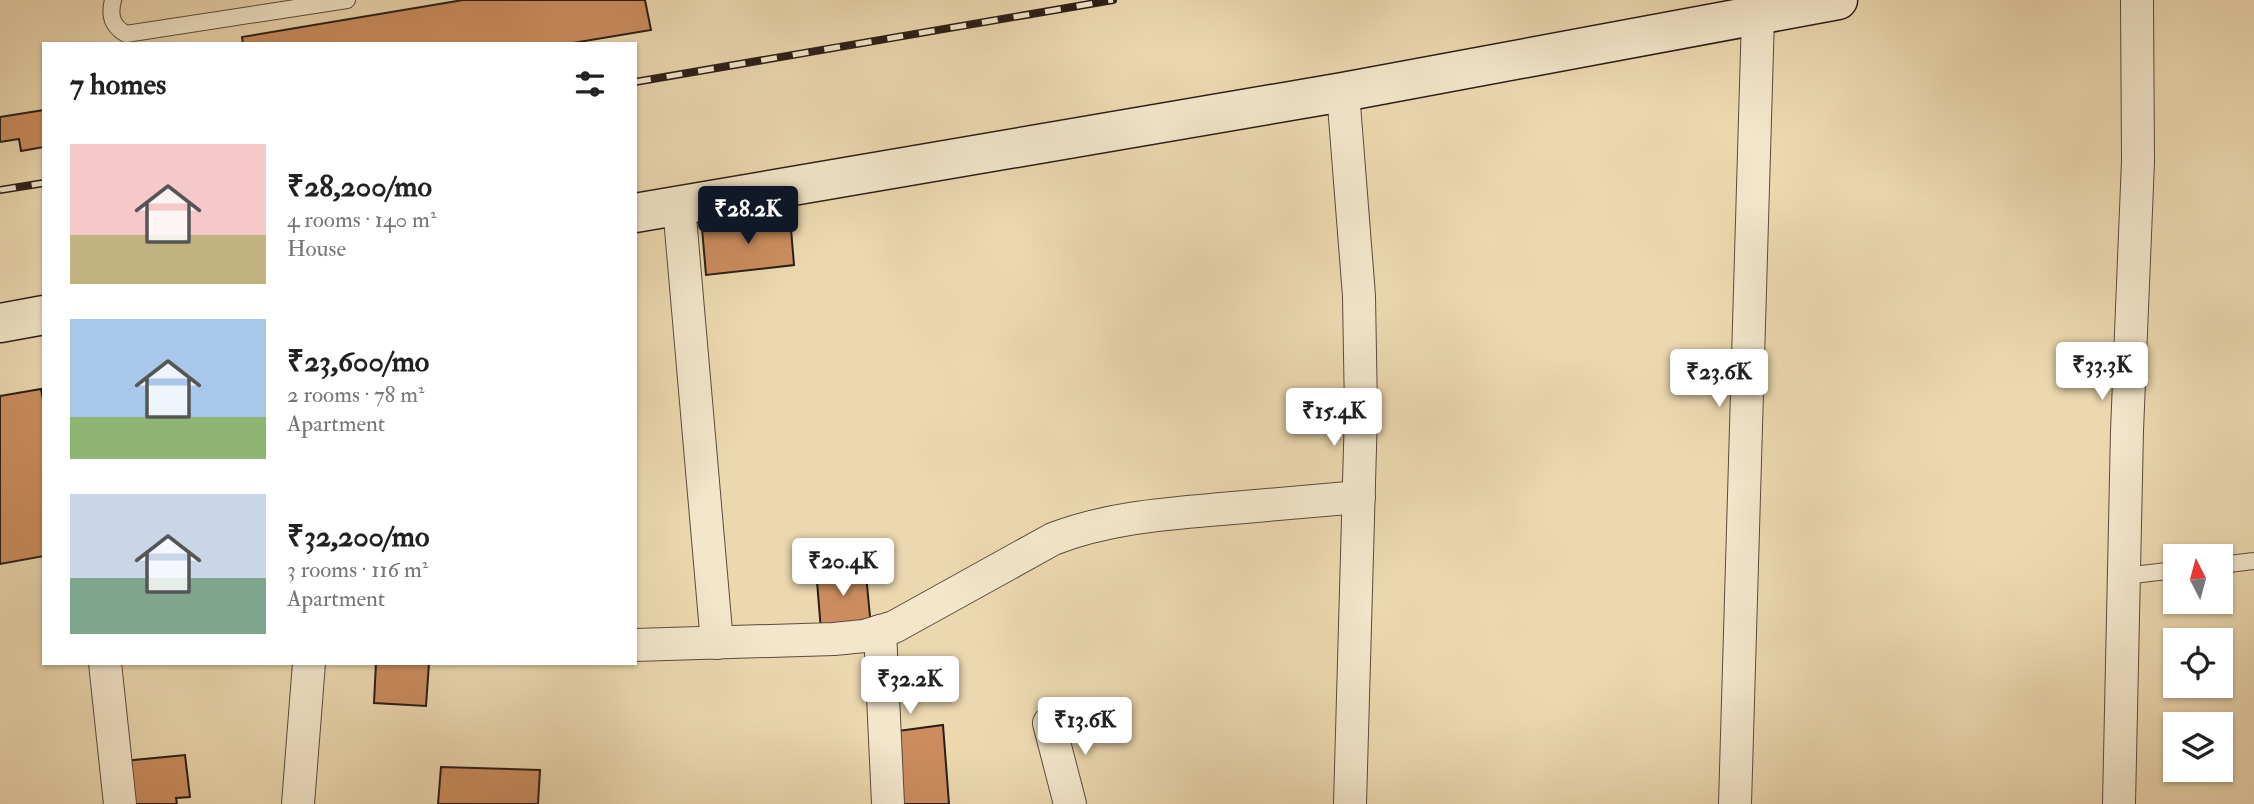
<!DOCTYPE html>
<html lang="en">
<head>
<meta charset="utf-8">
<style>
  :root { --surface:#fff; --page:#f6f6f6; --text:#222; --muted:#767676; --accent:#111827 }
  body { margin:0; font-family:"IM FELL Double Pica",serif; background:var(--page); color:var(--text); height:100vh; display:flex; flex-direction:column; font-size:26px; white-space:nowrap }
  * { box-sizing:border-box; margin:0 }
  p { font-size:23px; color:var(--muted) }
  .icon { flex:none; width:38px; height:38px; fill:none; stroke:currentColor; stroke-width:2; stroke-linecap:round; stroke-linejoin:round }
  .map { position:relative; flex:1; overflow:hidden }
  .details { position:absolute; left:42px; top:42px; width:595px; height:623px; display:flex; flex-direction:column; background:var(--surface); border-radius:0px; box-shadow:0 2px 5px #0004 }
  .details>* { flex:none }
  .needle { width:46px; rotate:354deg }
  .controls { position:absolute; left:2163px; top:544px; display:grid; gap:14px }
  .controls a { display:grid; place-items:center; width:70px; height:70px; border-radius:0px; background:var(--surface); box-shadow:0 2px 5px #0004; font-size:35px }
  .price { position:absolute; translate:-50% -60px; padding:0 16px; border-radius:7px; background:#fff; color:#222; font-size:23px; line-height:46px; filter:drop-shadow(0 2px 4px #0008) }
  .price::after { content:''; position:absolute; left:50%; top:42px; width:21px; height:16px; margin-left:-10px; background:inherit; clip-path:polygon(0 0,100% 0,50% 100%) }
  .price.active { background:var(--accent); color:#fff }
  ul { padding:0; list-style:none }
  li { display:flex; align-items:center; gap:21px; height:175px; padding:0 28px }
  li span { display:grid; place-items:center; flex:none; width:196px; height:140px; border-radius:0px; color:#555 }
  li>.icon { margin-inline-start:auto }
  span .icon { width:84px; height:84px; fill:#fffc; stroke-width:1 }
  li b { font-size:30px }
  h2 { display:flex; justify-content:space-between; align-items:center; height:84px; padding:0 28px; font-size:30px }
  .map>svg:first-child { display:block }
  .building { fill:#cb8d5f; stroke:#2a1e17; stroke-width:2 }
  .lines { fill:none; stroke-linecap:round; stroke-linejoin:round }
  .lane-casing { stroke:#5a4c3d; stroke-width:18 }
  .street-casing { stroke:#5a4c3d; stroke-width:34 }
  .secondary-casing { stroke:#2a1e17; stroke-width:41 }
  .lane { stroke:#f3e6cb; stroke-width:16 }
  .street { stroke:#f3e6cb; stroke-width:32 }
  .secondary { stroke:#f3e6cb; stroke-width:38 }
  .rail-casing { stroke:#2a1e17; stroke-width:8 }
  .rail { stroke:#f3e6cb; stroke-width:5; stroke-dasharray:16; stroke-linecap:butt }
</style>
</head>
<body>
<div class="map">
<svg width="2254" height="804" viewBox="0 0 2254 804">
  <rect width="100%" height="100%" fill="#ecd8af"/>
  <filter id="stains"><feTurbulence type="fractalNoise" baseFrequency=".00286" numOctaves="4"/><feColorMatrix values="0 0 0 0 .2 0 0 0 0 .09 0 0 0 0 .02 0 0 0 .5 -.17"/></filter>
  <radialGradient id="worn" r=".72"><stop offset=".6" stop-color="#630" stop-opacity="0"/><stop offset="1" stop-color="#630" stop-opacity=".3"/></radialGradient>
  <g class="building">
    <path d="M 463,0 L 645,0 L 651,30 L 567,44 L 243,44 L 242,37 Z"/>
    <path d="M 44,110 L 44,147 L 21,151 L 19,139 L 0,142 L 0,117 Z"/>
    <path d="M 790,217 L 794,265 L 706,275 L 702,228 Z"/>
    <path d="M 41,389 L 44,405 L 44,556 L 0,564 L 0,396 Z"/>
    <path d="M 865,564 L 871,627 L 821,631 L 816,569 Z"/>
    <path d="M 376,663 L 429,663 L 426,706 L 374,703 Z"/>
    <path d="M 943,725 L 949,804 L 896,804 L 890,732 Z"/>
    <path d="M 185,755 L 190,797 L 176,798 L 177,804 L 128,804 L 124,761 Z"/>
    <path d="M 441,767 L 540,770 L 538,804 L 438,804 Z"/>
  </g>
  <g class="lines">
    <defs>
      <g id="lane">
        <path d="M 113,0 C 109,16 112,26 126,34 L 347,0"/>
        <path d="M 2221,565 L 2254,561"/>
        <path d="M 2125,576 L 2175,570"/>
      </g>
      <g id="street">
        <path d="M 1343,92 L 1359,296 L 1361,412 L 1350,804"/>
        <path d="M 679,206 L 717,643"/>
        <path d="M 880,631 L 888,804"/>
        <path d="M 635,645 L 834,639 L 864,636 L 894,627 L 1053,539 C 1108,518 1163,514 1221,509 C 1267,505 1313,501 1359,497"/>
        <path d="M 105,663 L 120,804"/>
        <path d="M 1049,723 L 1070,804"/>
        <path d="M 298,804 L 309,663"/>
        <path d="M 1735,804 L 1758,16"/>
        <path d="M 2119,804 L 2127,431 L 2138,161 L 2137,0"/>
      </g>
      <g id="secondary">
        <path d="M 635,213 L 1343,92 L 1838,0"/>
        <path d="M 0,323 L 44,315"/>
      </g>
    </defs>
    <use href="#lane" class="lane-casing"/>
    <use href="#street" class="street-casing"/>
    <use href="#secondary" class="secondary-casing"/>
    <use href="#lane" class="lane"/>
    <use href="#street" class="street"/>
    <use href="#secondary" class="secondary"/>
    <defs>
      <g id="rail">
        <path d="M 635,82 L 1113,0"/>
        <path d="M 0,190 L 44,183"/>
      </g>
    </defs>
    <use href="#rail" class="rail-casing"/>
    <use href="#rail" class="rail"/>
  </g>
  <rect width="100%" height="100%" filter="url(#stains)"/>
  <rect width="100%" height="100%" fill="url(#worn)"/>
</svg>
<div class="controls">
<a><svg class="needle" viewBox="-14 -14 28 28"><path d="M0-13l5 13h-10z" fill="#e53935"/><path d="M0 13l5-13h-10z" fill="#767676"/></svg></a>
<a><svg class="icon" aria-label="locate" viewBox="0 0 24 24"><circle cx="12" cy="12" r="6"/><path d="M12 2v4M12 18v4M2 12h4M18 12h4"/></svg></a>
<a><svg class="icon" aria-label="layers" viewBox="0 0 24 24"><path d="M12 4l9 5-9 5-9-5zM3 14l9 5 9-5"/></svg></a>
</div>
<b class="price active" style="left:748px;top:246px">₹28.2K</b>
<b class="price" style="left:2102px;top:402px">₹33.3K</b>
<b class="price" style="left:1719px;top:409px">₹23.6K</b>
<b class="price" style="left:1334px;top:448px">₹15.4K</b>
<b class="price" style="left:843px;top:598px">₹20.4K</b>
<b class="price" style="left:910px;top:716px">₹32.2K</b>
<b class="price" style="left:1085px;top:757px">₹13.6K</b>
<section class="details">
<h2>7 homes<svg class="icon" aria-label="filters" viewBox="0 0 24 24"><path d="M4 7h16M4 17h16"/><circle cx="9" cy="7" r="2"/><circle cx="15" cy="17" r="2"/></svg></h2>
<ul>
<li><span style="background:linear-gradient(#f6c9c9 65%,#c2b280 0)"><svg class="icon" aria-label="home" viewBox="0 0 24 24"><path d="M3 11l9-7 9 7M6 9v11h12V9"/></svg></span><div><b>₹28,200/mo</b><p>4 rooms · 140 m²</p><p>House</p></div></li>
<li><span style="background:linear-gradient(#a9c7e8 70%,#8fb573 0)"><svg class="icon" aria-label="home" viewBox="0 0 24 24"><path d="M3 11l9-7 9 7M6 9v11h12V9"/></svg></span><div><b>₹23,600/mo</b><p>2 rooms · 78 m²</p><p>Apartment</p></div></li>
<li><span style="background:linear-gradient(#c9d6e8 60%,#7fa58c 0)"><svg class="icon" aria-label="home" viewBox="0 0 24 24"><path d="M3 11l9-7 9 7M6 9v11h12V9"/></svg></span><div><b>₹32,200/mo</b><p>3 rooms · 116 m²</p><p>Apartment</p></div></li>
</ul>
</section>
</div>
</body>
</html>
